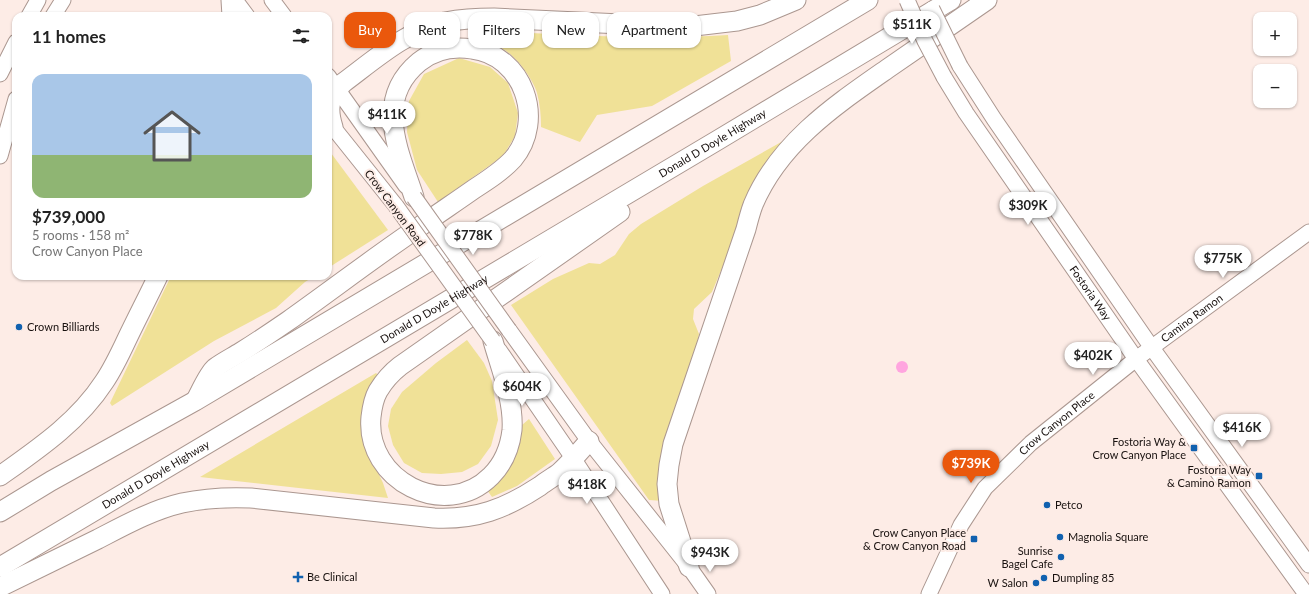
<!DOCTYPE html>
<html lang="en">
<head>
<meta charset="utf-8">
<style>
  :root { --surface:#fff; --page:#f6f6f6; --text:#222; --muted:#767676; --accent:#ea580c }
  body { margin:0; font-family:Lato,sans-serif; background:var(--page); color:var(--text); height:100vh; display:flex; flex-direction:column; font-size:15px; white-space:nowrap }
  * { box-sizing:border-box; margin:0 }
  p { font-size:13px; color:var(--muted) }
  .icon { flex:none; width:22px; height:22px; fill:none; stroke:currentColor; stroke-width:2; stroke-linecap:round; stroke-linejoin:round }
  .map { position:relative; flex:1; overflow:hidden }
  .panel { position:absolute; left:12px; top:12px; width:320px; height:268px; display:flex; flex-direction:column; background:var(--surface); border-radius:12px; box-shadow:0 1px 3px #0004 }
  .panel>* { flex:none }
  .banner { position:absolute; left:344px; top:12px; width:380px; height:36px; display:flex; gap:8px }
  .tools { position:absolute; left:1253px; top:12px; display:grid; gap:8px }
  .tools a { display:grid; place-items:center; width:44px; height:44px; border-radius:8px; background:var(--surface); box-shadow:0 1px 3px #0004; font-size:20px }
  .price { position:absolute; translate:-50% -34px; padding:0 9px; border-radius:14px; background:#fff; color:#222; font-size:13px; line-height:26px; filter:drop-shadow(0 1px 2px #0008) }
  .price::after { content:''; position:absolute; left:50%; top:24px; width:12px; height:9px; margin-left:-6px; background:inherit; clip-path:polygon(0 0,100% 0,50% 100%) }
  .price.current { background:var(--accent); color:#fff }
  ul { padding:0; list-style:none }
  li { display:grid; align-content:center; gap:8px; height:212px; padding:0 20px }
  li span { display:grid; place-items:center; height:124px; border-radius:12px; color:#555 }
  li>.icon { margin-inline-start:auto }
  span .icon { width:72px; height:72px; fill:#fffc; stroke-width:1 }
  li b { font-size:17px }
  h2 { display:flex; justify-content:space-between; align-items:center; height:48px; padding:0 20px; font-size:17px }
  .tag { padding:0 14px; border-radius:12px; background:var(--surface); box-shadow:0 1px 3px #0004; font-size:14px; line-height:36px }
  .tag.current { background:var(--accent); color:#fff }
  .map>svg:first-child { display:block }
  .green { fill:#f0e197 }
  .water { fill:#ffa5df }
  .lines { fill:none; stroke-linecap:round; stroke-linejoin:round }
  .secondary-casing { stroke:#ab9790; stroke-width:17 }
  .highway-casing { stroke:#ab9790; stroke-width:21 }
  .secondary { stroke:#fff; stroke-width:15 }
  .highway { stroke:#fff; stroke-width:19 }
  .secondary-bridge-casing { stroke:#ab9790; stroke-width:17; stroke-linecap:butt }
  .secondary-bridge { stroke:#fff; stroke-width:15 }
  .poi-dot { fill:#1161af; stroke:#fdece6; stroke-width:1.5 }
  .labels { text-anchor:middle; stroke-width:4; stroke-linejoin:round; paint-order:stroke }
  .street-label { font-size:11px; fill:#18110f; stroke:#fdece6 }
  .poi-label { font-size:11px; fill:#18110f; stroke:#fdece6; text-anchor:start }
</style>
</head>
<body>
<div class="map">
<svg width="1309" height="594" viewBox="0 0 1309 594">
  <rect width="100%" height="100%" fill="#fdece6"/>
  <g class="green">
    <path d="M 495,31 C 572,35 650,40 728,35 L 731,61 L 652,106 L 597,115 L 580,142 L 541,127 C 541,115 540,104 537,93 C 533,79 516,56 503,49 C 501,47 497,47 494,46 Z"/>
    <path d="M 459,58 L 490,67 L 508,83 L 518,113 L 515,136 L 503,156 L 438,202 L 417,170 L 407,132 L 409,101 L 424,74 Z"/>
    <path d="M 783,141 L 785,145 L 730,249 L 712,292 L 694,309 L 693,319 L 699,334 L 663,501 L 649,500 L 511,305 L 553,279 L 589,263 L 600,264 L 615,255 L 629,234 L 641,224 L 703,186 Z"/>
    <path d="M 328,149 L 388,230 L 328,268 Z"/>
    <path d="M 171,276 L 315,276 L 305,282 L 276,308 L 214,341 L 112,406 L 110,403 Z"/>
    <path d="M 467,340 L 484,363 L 492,381 L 498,420 L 491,446 L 478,464 L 462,472 L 441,474 L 422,473 L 404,463 L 393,445 L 388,426 L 391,409 L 402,392 L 436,363 Z"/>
    <path d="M 376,373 L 379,376 L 365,445 L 383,483 L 388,498 L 200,477 Z"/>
    <path d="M 529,419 L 555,459 L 517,486 L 492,497 L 487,490 L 520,432 L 522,425 Z"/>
  </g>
  <circle class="water" cx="902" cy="367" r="6"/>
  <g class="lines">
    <defs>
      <g id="secondary">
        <path d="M 235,0 L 247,16"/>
        <path d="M 272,0 L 284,16"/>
        <path d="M 29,16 L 38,0"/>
        <path d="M 53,16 L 63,0"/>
        <path d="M 960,66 L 994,119 L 1152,348 L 1309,565"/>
        <path d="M 0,74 L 16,42"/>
        <path d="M 328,76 L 406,186"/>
        <path id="s1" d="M 944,77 L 966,113 L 1136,359 L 1306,594"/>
        <path d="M 328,121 L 396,206"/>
        <path d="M 0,156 L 16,99"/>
        <path d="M 509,330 L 589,441 L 689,567 L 708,594"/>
        <path d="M 499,350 L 573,458 L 662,594"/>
        <path id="s2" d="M 929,594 L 961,525 L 985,488 L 1031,443 L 1136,359 L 1309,232"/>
      </g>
      <g id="highway">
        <path d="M 231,0 L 232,16"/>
        <path d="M 333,127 C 327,108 329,98 343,83 C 374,60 406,31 445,22 C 461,19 478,18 494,18 L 686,27 L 737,21 L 760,15 L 796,0"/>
        <path d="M 493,341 C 501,369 514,401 512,430 C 510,447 503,464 491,476 C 445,522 365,480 371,417 C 372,408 374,398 378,391 C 384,381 391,373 400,366 L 620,212"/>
        <path d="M 196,400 C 201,391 208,374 215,368 C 223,362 233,357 241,352 C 257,342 272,332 288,321 C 333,289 376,256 422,225 C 439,213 457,201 474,189 C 488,180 502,171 513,159 C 546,120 523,55 472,49 C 453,46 434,50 419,62 C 373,100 399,151 414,197"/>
        <path d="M 0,476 C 38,449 78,422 104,382 C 113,369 120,354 127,339 C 137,318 148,297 158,276"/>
        <path d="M 0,512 L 51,481 L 195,401 L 868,0"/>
        <path id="s3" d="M 0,567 L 718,140 L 951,0"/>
        <path d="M 689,567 L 669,504 L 667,484 L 669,465 L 673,444 L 746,229 C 748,221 750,213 753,205 C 779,143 834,106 887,69 C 920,46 954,23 987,0"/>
        <path d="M 0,587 C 33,571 65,555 98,539 C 125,525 152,510 182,503 C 205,498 227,497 251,498 L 434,518 C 476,520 505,509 540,486 C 546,481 554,477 560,472 C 570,463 580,451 589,441"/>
      </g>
    </defs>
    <use href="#secondary" class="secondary-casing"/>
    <use href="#highway" class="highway-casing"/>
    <use href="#secondary" class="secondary"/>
    <use href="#highway" class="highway"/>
    <defs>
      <g id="secondary-bridge">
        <path d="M 907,0 L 925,41 L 944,77"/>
        <path d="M 932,9 L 960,66"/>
        <path d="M 414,197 L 509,330"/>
        <path d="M 396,206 L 493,341"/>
      </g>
    </defs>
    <use href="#secondary-bridge" class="secondary-bridge-casing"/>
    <use href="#secondary-bridge" class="secondary-bridge"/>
  </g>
  <g class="poi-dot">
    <circle cx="19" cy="327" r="4"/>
    <rect x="1190" y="444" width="8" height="8" rx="2"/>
    <rect x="1255" y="472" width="8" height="8" rx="2"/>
    <circle cx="1047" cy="505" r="4"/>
    <circle cx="1060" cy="537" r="4"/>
    <rect x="970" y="535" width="8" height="8" rx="2"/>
    <circle cx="1061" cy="557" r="4"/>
    <path d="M296 571h4v4h4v4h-4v4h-4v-4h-4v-4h4z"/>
    <circle cx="1044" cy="578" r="4"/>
    <circle cx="1036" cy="583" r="4"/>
  </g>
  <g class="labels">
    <g class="street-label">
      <text dy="4" stroke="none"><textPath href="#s3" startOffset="829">Donald D Doyle Highway</textPath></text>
      <text transform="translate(395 208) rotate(53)" y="4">Crow Canyon Road</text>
      <text dy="4" stroke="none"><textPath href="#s1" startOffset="261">Fostoria Way</textPath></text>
      <text dy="4" stroke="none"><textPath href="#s3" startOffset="505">Donald D Doyle Highway</textPath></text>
      <text dy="4" stroke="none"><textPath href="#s2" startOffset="388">Camino Ramon</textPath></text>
      <text dy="4" stroke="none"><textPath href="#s2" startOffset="217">Crow Canyon Place</textPath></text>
      <text dy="4" stroke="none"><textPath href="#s3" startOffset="181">Donald D Doyle Highway</textPath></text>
    </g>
    <g class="poi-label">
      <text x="27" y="331">Crown Billiards</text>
      <text x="1186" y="446" text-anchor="end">Fostoria Way &amp;<tspan x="1186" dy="13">Crow Canyon Place</tspan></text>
      <text x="1251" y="474" text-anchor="end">Fostoria Way<tspan x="1251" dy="13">&amp; Camino Ramon</tspan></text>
      <text x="1055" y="509">Petco</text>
      <text x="966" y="537" text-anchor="end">Crow Canyon Place<tspan x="966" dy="13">&amp; Crow Canyon Road</tspan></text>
      <text x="1068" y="541">Magnolia Square</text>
      <text x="1053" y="555" text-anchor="end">Sunrise<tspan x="1053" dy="13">Bagel Cafe</tspan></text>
      <text x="307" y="581">Be Clinical</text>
      <text x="1052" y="582">Dumpling 85</text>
      <text x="1028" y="587" text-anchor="end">W Salon</text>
    </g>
  </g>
</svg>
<div class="tools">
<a>+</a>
<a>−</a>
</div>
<b class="price" style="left:912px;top:45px">$511K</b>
<b class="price" style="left:387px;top:135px">$411K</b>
<b class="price" style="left:1028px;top:226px">$309K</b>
<b class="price" style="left:473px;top:256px">$778K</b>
<b class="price" style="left:1223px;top:279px">$775K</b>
<b class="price" style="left:1093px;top:376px">$402K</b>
<b class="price" style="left:522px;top:407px">$604K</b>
<b class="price" style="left:1242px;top:448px">$416K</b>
<b class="price current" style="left:971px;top:484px">$739K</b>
<b class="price" style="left:587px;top:505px">$418K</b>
<b class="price" style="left:710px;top:573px">$943K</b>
<div class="banner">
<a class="tag current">Buy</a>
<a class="tag">Rent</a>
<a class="tag">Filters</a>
<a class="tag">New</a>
<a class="tag">Apartment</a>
</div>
<section class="panel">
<h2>11 homes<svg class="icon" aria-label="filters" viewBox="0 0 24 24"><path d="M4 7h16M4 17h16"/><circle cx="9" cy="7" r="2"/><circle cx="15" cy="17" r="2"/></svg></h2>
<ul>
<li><span style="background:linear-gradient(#a9c7e8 65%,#8fb573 0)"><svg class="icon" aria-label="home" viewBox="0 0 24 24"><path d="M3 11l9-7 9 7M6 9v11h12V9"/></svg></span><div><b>$739,000</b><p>5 rooms · 158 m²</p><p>Crow Canyon Place</p></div></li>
</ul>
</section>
</div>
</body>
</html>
